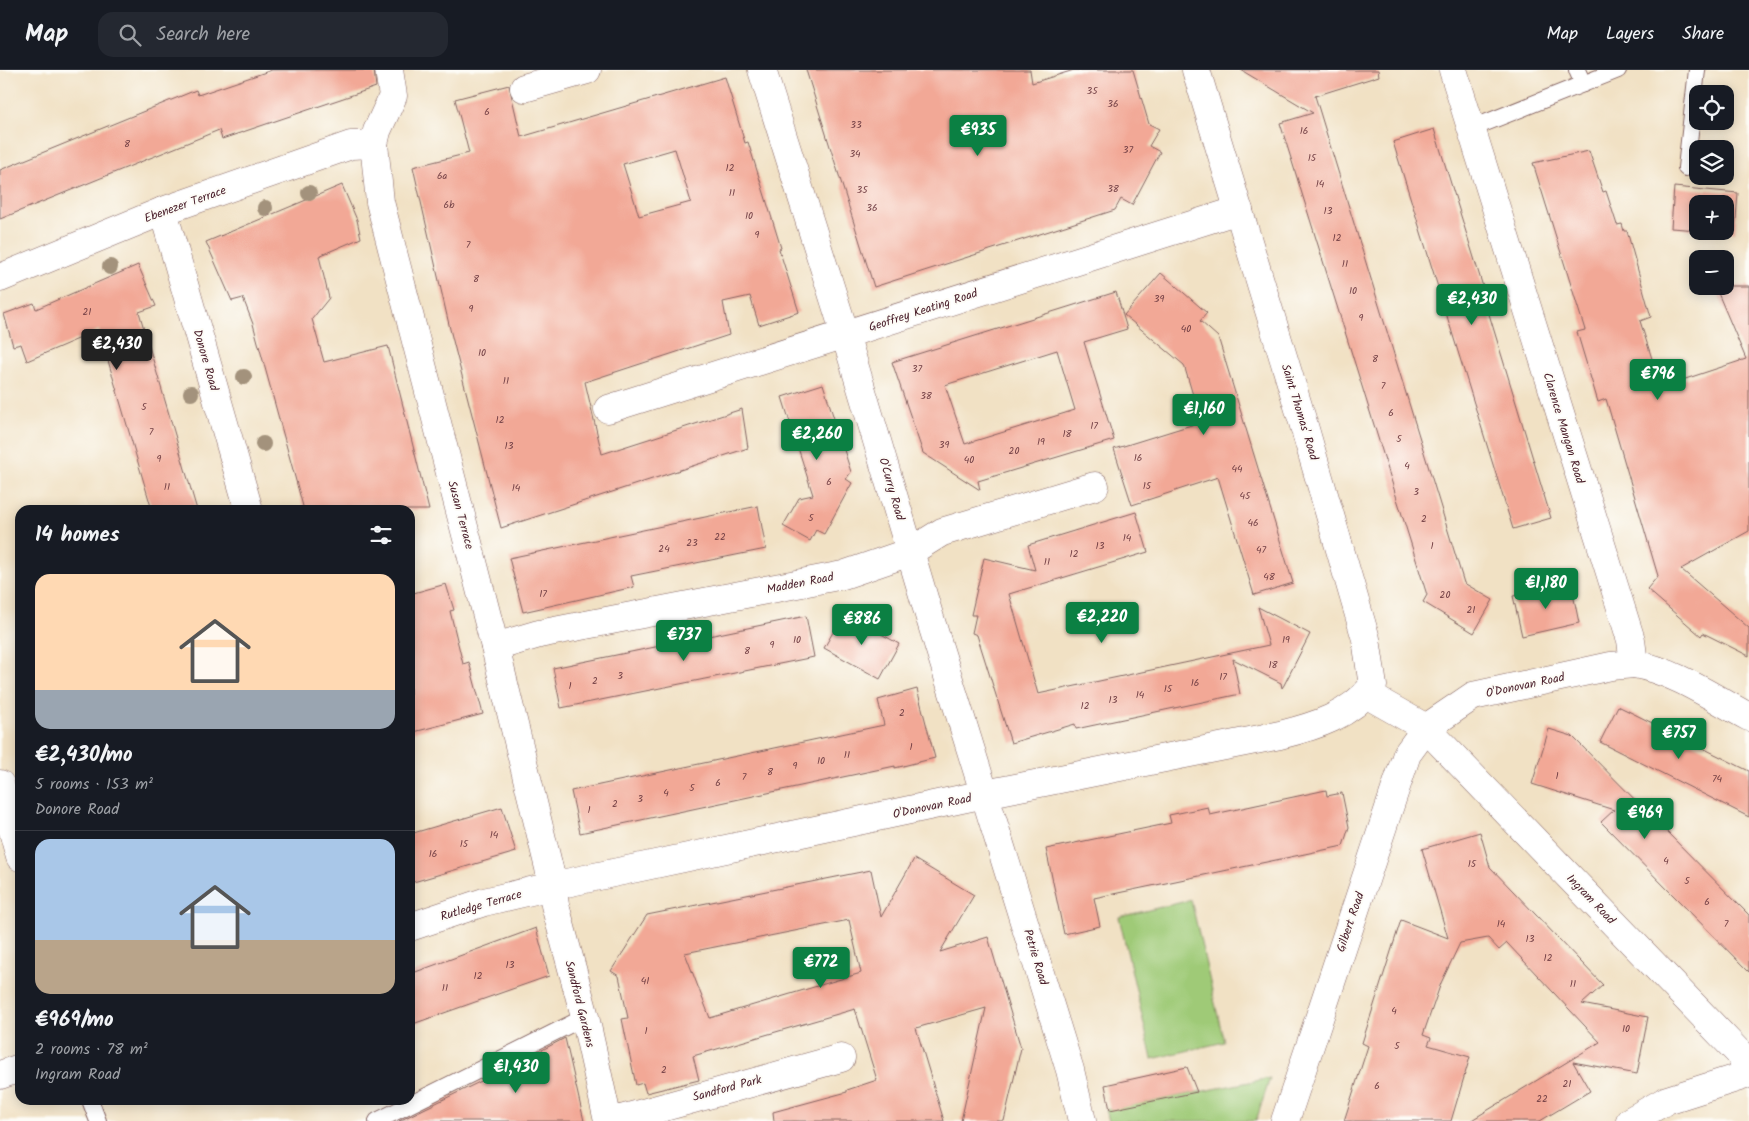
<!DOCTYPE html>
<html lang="en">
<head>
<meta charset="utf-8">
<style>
  :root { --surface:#171b24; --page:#242831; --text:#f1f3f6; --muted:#9ea1a6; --line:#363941; --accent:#0b8043 }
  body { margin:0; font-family:Kalam,sans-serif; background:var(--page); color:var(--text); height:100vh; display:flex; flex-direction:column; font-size:19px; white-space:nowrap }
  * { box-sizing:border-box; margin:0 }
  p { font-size:16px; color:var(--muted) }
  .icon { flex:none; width:28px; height:28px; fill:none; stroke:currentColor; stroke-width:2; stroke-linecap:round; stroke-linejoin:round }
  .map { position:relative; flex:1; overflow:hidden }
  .details { position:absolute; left:15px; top:435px; width:400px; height:600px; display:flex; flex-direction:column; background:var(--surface); border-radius:15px; box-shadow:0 2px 12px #0003 }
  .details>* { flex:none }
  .fabs { position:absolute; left:1689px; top:15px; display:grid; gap:10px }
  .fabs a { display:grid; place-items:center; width:45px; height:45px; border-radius:10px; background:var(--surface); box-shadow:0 2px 12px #0003; font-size:25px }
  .price { position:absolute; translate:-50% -42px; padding:0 11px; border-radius:5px; background:var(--accent); color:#fff; font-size:16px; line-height:32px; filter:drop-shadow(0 1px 2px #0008) }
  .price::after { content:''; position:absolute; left:50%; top:30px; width:15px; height:11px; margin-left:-8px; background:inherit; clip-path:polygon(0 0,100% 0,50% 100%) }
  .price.current { background:#222; color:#fff }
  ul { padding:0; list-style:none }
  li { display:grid; align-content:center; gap:10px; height:265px; padding:0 20px }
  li+li { border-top:1px solid var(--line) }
  li span { display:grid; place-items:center; height:155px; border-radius:15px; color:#555 }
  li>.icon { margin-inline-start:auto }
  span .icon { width:90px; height:90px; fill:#fffc; stroke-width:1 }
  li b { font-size:21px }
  h2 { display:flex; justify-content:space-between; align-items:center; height:60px; padding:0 20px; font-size:21px }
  header { display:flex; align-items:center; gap:30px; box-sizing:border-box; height:70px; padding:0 25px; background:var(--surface); border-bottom:1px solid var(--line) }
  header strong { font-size:24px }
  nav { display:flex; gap:28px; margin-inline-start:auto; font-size:18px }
  .search { width:350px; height:45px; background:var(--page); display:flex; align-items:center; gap:12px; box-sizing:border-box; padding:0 18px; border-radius:15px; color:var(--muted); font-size:19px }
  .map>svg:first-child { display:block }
  .green { fill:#9fca77; stroke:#747451 }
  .building { fill:#f2a896; fill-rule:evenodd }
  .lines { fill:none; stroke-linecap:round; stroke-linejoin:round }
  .service-casing { stroke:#846361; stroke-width:18 }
  .minor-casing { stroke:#846361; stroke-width:29 }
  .tertiary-casing { stroke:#846361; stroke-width:29 }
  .service { stroke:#fff; stroke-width:16 }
  .minor { stroke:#fff; stroke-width:28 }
  .tertiary { stroke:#fff; stroke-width:28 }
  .tree { fill:#a3927c }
  .labels { text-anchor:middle; stroke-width:4; stroke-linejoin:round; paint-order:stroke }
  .number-label { font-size:10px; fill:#744146 }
  .street-label { font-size:12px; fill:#4a1f2b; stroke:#fdfcf7 }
</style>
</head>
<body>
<header>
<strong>Map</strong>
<div class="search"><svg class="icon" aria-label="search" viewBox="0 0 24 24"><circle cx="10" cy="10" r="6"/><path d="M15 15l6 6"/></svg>Search here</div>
<nav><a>Map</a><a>Layers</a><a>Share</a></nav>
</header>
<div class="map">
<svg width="1749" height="1051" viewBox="0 0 1749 1051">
  <rect width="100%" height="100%" fill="#fdfcf7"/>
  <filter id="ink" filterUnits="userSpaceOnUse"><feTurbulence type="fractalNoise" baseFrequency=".02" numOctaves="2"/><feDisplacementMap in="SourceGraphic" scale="10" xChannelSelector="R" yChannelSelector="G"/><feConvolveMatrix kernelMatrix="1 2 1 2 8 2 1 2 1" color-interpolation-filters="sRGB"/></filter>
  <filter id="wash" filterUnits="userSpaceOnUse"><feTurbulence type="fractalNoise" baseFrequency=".0096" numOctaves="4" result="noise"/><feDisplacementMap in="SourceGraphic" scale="20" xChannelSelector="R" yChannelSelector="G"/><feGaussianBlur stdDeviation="1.12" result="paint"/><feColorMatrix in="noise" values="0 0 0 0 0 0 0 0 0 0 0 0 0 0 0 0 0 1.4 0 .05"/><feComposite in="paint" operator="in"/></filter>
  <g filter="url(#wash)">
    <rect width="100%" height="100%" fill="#f1e1c4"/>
    <g class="green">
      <path d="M 1191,830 L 1224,972 L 1152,989 L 1119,847 Z"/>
      <path d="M 1270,1008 L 1256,1051 L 1109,1051 L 1106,1040 Z"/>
    </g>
    <g id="blocks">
      <g class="building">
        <path d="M 272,0 L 374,0 L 376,17 L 222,69 L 219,60 L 0,149 L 0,100 L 196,20 L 198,25 Z"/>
        <path d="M 806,0 L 1030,0 L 1032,13 L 1074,0 L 1133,0 L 1149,54 L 1159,59 L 1149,76 L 1160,82 L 1132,135 L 1121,129 L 1115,140 L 874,217 Z"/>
        <path d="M 1241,0 L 1378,0 L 1379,6 L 1315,26 L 1464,513 L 1493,530 L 1474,563 L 1423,532 L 1427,525 L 1280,53 L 1313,43 Z"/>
        <path d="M 725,7 L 745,73 L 748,72 L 765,126 L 781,178 L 779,179 L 799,242 L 759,255 L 750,226 L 723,232 L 729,265 L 585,312 L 602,384 L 742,339 L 748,378 L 501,458 L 450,259 L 413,97 L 469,83 L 455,29 L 509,15 L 521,67 ZM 675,79 L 691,132 L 639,146 L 623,94 Z"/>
        <path d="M 1434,59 L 1484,220 L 1482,221 L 1551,448 L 1513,459 L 1393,72 Z"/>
        <path d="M 1589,81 L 1603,122 L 1606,121 L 1617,155 L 1622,154 L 1624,161 L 1627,161 L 1651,247 L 1640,251 L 1661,317 L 1746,289 L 1715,216 L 1749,216 L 1749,461 L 1681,499 L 1749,558 L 1749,586 L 1703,563 L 1701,566 L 1647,519 L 1658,506 L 1606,329 L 1598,332 L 1577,262 L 1585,260 L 1533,93 Z"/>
        <path d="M 342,115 L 357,150 L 361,168 L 319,186 L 329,228 L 312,249 L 324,292 L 388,276 L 429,440 L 304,440 L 253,254 L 243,228 L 232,231 L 206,172 Z"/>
        <path d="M 1674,117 L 1738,123 L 1735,162 L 1716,161 L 1725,161 L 1725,134 L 1698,134 L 1698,160 L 1671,158 Z"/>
        <path d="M 138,195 L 156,236 L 139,242 L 197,440 L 152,440 L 99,260 L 27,291 L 21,274 L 13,276 L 4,244 L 34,233 L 36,239 Z"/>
        <path d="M 1161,203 L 1207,243 L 1200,251 L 1218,267 L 1293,513 L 1254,525 L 1218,407 L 1132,435 L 1114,379 L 1201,352 L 1184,295 L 1124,245 Z"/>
        <path d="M 1116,222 L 1127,259 L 1084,272 L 1114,370 L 978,411 L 980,420 L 923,383 L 892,292 ZM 1057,280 L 1075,340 L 965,374 L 945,315 Z"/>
        <path d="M 823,314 L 851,402 L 846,409 L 852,413 L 824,464 L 816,460 L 810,471 L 783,456 L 799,428 L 813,425 L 782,327 Z"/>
        <path d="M 758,436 L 766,479 L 631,506 L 634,517 L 523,542 L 509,488 Z"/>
        <path d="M 1136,442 L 1148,482 L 1009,524 L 1038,624 L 1269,575 L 1258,537 L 1310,564 L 1284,615 L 1282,618 L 1281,613 L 1233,589 L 1240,624 L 1076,659 L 1075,654 L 1011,673 L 977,565 L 972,563 L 976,545 L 971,545 L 984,488 L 1035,500 L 1028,475 Z"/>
        <path d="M 446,514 L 454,540 L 450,541 L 463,594 L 469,592 L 483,644 L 410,663 L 410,524 Z"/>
        <path d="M 1571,514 L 1579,553 L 1522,566 L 1513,526 Z"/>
        <path d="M 844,543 L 899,574 L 880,609 L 824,578 Z"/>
        <path d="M 806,546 L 814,587 L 561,638 L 553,598 Z"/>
        <path d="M 917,619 L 935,688 L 895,698 L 895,696 L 838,708 L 580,763 L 571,721 L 884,655 L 878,630 Z"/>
        <path d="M 1618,636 L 1749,701 L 1749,747 L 1600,672 Z"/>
        <path d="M 1549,659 L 1572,666 L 1749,845 L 1749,902 L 1601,752 L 1614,740 L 1532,714 Z"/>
        <path d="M 1326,720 L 1327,726 L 1342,723 L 1349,757 L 1343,776 L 1094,828 L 1100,856 L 1064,864 L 1046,779 L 1171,753 L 1169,745 L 1208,737 L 1210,745 Z"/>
        <path d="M 502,737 L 516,782 L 410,813 L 410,764 Z"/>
        <path d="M 1480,762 L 1490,797 L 1603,915 L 1582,934 L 1648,947 L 1637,1004 L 1573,992 L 1590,1021 L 1540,1051 L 1470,1051 L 1600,972 L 1507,873 L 1499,880 L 1488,868 L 1460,873 L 1441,913 L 1423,965 L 1431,968 L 1428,975 L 1470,987 L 1451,1051 L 1344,1051 L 1368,976 L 1362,973 L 1401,850 L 1448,868 L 1422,779 Z"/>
        <path d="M 914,789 L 974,825 L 940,882 L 988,867 L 1021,978 L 1004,1051 L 961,1051 L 986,938 L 916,958 L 944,1051 L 774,1051 L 773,1042 L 847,1022 L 847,1020 L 877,1010 L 855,939 L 693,986 L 699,1010 L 646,1023 L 643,1013 L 636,1015 L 622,949 L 628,948 L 619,906 L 611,901 L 647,845 L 871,800 L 881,847 ZM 849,850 L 861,903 L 710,948 L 685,883 Z"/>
        <path d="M 536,858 L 549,906 L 410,955 L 410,904 Z"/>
        <path d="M 565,968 L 584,1051 L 399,1051 L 500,1002 Z"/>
        <path d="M 1187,997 L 1197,1022 L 1110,1040 L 1105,1015 Z"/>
      </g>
    </g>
  </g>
  <g filter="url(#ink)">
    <use href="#blocks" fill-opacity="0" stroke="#846361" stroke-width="1"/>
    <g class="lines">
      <defs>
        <g id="service">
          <path d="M 1577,0 L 1583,14"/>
          <path d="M 1470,59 L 1618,0"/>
          <path d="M 1686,98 L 1697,0"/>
          <path d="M 90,1030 L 98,1051"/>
          <path d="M 377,1051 L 585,947"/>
        </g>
        <g id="minor">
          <path d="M 389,0 L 393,26 L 377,61 L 374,74 L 380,132 L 495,577 L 549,798 L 555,835 L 585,947 L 608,1051"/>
          <path d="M 762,0 L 845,264 L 929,545 L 1070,1000 L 1082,1051"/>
          <path d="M 1453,0 L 1631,570 L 1634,594 C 1675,601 1713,628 1749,647"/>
          <path d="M 524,18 L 587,0"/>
          <path d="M 163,141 L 249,440"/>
          <path d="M 0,208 L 163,141 L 351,75 L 374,74"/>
          <path d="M 608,339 L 1239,140"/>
          <path d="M 495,577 L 539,564 L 843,505 L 910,482 L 942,462 L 1095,416"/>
          <path d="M 1366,624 L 1426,658 L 1741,985 L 1748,1004"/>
          <path d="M 0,714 L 20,787"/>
          <path d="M 614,1051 L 841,988"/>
          <path d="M 1285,1051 L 1407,684 L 1426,658 L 1473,626 L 1611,596 L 1634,594"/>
        </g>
        <g id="tertiary">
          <path d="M 410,857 L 484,832 L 552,816 L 985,724 L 1280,665 C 1316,656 1349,646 1373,616 L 1366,569 L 1302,349 L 1196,0"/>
          <path d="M 0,1005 L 20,998"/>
          <path d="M 1630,1051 L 1667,1030 L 1749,1004"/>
        </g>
      </defs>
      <use href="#service" class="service-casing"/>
      <use href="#minor" class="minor-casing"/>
      <use href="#tertiary" class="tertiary-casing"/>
      <use href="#service" class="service"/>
      <use href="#minor" class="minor"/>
      <use href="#tertiary" class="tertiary"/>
    </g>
    <g class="tree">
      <circle cx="309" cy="123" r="8"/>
      <circle cx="265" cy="138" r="8"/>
      <circle cx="110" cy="197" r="8"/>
      <circle cx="244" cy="307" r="8"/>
      <circle cx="191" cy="323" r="8"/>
      <circle cx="263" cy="374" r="8"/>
    </g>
  </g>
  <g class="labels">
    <g class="number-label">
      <text x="1092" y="24">35</text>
      <text x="1113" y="37">36</text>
      <text x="487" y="45">6</text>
      <text x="856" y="58">33</text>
      <text x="1304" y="64">16</text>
      <text x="127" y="77">8</text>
      <text x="1128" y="83">37</text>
      <text x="855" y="87">34</text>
      <text x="1312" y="91">15</text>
      <text x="730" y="101">12</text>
      <text x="442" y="109">6a</text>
      <text x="1320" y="117">14</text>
      <text x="1113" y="122">38</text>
      <text x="862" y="123">35</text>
      <text x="732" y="126">11</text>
      <text x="449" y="138">6b</text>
      <text x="872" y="141">36</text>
      <text x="1328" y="144">13</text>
      <text x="749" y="149">10</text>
      <text x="757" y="168">9</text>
      <text x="1337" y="171">12</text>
      <text x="468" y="178">7</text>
      <text x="1345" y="197">11</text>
      <text x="476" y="212">8</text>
      <text x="1353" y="224">10</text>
      <text x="1159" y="232">39</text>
      <text x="471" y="242">9</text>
      <text x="87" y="245">21</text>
      <text x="1361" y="251">9</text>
      <text x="1186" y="262">40</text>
      <text x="482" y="286">10</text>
      <text x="1375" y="292">8</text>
      <text x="917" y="302">37</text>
      <text x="506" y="314">11</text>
      <text x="1383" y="319">7</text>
      <text x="926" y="329">38</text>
      <text x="144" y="340">5</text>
      <text x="1391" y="346">6</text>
      <text x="500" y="353">12</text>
      <text x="1094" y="359">17</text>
      <text x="151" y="365">7</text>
      <text x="1067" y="367">18</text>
      <text x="1399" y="372">5</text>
      <text x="1041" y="375">19</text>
      <text x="944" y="378">39</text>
      <text x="509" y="379">13</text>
      <text x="1014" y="384">20</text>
      <text x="1138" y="391">16</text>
      <text x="159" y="392">9</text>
      <text x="969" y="393">40</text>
      <text x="1407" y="399">4</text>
      <text x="1237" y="402">44</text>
      <text x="829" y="415">6</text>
      <text x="1147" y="419">15</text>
      <text x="167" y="420">11</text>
      <text x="516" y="421">14</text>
      <text x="1416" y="425">3</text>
      <text x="1245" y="429">45</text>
      <text x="811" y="451">5</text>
      <text x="1424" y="452">2</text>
      <text x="1253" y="456">46</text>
      <text x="720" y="470">22</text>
      <text x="1127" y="471">14</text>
      <text x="692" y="476">23</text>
      <text x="1100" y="479">13</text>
      <text x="1432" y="479">1</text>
      <text x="664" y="482">24</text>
      <text x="1261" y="483">47</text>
      <text x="1074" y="487">12</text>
      <text x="1047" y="495">11</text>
      <text x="1269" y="510">48</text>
      <text x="543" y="527">17</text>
      <text x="1445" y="528">20</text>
      <text x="1471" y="543">21</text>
      <text x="797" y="573">10</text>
      <text x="1286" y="573">19</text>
      <text x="772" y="578">9</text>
      <text x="747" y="584">8</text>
      <text x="1273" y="598">18</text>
      <text x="620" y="609">3</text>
      <text x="1223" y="610">17</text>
      <text x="595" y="614">2</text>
      <text x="1195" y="616">16</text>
      <text x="570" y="619">1</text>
      <text x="1168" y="622">15</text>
      <text x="1140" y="628">14</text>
      <text x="1113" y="633">13</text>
      <text x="1085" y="639">12</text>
      <text x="902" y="646">2</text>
      <text x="911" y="680">1</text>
      <text x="847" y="688">11</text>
      <text x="821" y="694">10</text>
      <text x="795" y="699">9</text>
      <text x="770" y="705">8</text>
      <text x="1557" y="709">1</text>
      <text x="744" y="710">7</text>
      <text x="1717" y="712">74</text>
      <text x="718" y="716">6</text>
      <text x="692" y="721">5</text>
      <text x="666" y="726">4</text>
      <text x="640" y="732">3</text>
      <text x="615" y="737">2</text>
      <text x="589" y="743">1</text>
      <text x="494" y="768">14</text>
      <text x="464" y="777">15</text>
      <text x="433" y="787">16</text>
      <text x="1666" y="794">4</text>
      <text x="1472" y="797">15</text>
      <text x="1687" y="814">5</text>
      <text x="1707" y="835">6</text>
      <text x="1501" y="857">14</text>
      <text x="1726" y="857">7</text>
      <text x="1530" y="872">13</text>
      <text x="1548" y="891">12</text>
      <text x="510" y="898">13</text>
      <text x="478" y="909">12</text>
      <text x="645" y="914">41</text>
      <text x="1573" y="917">11</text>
      <text x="445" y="921">11</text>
      <text x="1394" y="944">4</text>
      <text x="1626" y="962">10</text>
      <text x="646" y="964">1</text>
      <text x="1397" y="979">5</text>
      <text x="664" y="1003">2</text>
      <text x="1567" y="1017">21</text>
      <text x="1377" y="1019">6</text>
      <text x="1542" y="1032">22</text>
    </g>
    <g class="street-label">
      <text transform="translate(185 134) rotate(-20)" y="4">Ebenezer Terrace</text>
      <text transform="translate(923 240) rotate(-18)" y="4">Geoffrey Keating Road</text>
      <text transform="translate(206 290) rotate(74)" y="4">Donore Road</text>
      <text transform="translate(1300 342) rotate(73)" y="4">Saint Thomas' Road</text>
      <text transform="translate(1564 358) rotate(73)" y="4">Clarence Mangan Road</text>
      <text transform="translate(892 419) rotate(74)" y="4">O'Curry Road</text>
      <text transform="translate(461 445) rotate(75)" y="4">Susan Terrace</text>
      <text transform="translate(800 513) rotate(-11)" y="4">Madden Road</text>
      <text transform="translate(1525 615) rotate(-12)" y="4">O'Donovan Road</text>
      <text transform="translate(932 736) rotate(-12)" y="4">O'Donovan Road</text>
      <text transform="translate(1591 829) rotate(46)" y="4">Ingram Road</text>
      <text transform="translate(481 835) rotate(-16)" y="4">Rutledge Terrace</text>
      <text transform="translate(1350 852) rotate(-71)" y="4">Gilbert Road</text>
      <text transform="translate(1036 887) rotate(73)" y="4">Petrie Road</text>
      <text transform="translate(580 934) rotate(76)" y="4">Sandford Gardens</text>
      <text transform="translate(727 1018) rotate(-15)" y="4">Sandford Park</text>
    </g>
  </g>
</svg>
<div class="fabs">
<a><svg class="icon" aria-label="locate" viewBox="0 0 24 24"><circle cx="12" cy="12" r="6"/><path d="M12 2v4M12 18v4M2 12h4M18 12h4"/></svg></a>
<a><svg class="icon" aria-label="layers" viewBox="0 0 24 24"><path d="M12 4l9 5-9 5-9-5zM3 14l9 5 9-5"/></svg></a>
<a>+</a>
<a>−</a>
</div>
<b class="price" style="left:978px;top:87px">€935</b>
<b class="price" style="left:1472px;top:256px">€2,430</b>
<b class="price current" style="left:117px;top:301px">€2,430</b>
<b class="price" style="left:1658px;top:331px">€796</b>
<b class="price" style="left:1204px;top:366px">€1,160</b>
<b class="price" style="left:817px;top:391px">€2,260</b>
<b class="price" style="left:1546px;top:540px">€1,180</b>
<b class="price" style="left:1102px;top:574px">€2,220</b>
<b class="price" style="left:862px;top:576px">€886</b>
<b class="price" style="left:684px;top:592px">€737</b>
<b class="price" style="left:1679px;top:690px">€757</b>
<b class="price" style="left:1645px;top:770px">€969</b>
<b class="price" style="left:821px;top:919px">€772</b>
<b class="price" style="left:516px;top:1024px">€1,430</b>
<section class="details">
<h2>14 homes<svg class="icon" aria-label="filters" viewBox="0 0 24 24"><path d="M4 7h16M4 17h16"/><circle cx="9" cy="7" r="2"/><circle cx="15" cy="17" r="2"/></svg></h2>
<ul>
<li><span style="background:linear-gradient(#ffd9b3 75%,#9aa5b1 0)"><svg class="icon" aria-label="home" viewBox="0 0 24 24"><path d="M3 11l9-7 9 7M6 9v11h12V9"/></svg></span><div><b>€2,430/mo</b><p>5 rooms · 153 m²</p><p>Donore Road</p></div></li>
<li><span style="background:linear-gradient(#a9c7e8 65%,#b9a48a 0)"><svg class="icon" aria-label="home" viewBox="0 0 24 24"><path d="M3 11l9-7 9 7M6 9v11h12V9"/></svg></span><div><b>€969/mo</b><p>2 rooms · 78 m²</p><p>Ingram Road</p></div></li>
</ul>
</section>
</div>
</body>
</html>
